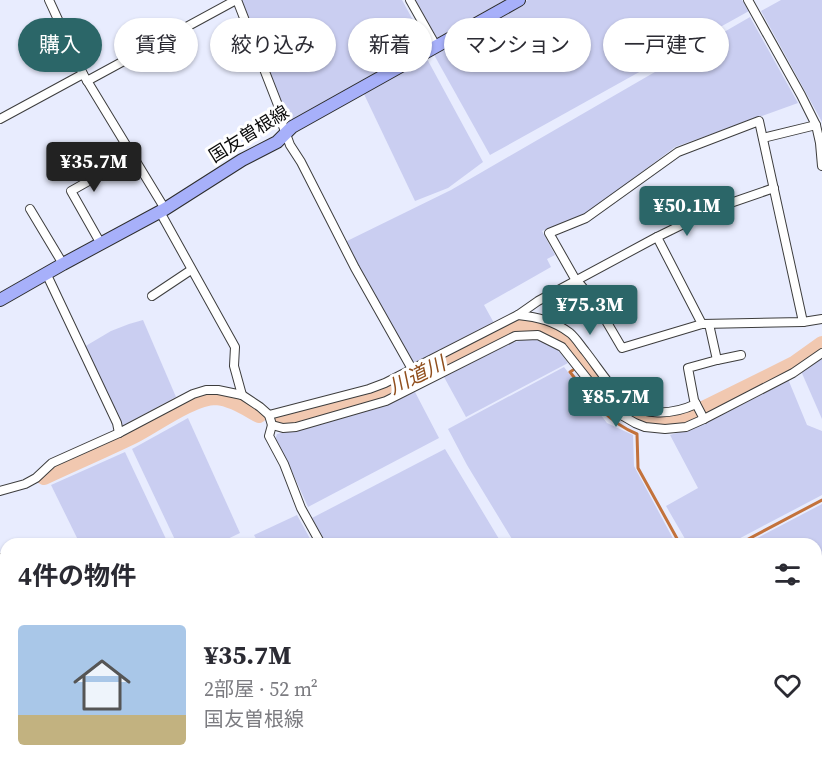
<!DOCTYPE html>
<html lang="ja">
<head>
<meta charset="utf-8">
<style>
  :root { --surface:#fff; --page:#f7f7f7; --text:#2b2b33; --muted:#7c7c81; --line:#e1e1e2; --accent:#2b6668 }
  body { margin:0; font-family:"Source Serif 4","Noto Sans JP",serif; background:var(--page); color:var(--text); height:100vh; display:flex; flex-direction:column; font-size:22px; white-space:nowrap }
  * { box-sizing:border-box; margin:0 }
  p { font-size:20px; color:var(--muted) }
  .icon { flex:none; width:33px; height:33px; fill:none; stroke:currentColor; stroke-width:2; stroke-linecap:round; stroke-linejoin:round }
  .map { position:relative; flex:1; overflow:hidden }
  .side { position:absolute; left:0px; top:538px; width:822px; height:236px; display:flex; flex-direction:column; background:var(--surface); border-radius:18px 18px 0 0; box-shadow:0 2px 4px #0004 }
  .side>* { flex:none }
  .top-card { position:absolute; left:18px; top:18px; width:786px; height:54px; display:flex; gap:12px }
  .price { position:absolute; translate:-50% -51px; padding:0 14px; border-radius:6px; background:var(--accent); color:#fff; font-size:20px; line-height:39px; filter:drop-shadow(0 2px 3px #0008) }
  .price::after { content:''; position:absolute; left:50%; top:36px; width:18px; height:14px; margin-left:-9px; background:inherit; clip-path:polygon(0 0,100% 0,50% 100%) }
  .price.on { background:#222; color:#fff }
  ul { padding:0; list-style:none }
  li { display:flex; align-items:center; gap:18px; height:150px; padding:0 18px }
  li+li { border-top:2px solid var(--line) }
  li span { display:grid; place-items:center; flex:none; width:168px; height:120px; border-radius:6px; color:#555 }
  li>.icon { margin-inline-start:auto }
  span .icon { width:72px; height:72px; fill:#fffc; stroke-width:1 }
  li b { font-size:26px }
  h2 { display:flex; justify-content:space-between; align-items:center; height:72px; padding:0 18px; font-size:26px }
  .chip { padding:0 21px; border-radius:27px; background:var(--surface); box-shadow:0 2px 4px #0004; font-size:21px; line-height:54px }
  .chip.on { background:var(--accent); color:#fff }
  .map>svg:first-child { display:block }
  .farmland { fill:#cacef1 }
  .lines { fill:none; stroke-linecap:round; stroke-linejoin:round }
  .stream { stroke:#c3723c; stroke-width:3 }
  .river { stroke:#f1c8b0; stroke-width:16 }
  .minor-casing { stroke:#3d3d3d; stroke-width:10 }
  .secondary-casing { stroke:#2c2c2c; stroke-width:14 }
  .minor { stroke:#fff; stroke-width:8 }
  .secondary { stroke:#a7b0fa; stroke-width:12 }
  .labels { text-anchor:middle; stroke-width:6; stroke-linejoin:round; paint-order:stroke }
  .street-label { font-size:18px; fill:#0a0a0a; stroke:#fff }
  .water-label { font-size:20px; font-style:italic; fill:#914f1d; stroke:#fff }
</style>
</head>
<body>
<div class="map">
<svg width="822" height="773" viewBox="0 0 822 773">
  <rect width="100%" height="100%" fill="#e8ecfe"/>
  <g class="farmland">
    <path d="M 242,0 L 402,0 L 426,44 L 289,122 Z"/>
    <path d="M 415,0 L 505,0 L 437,38 Z"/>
    <path d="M 528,0 L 742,0 L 749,11 L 490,155 L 433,53 Z"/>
    <path d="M 781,0 L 822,0 L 822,122 L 761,11 Z"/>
    <path d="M 750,17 L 798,103 L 675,147 L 586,214 L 542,231 L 555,255 L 547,259 L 551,267 L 484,305 L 494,323 L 417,363 L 412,362 L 345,242 L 451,190 Z"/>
    <path d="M 426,57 L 483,162 L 448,188 L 415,201 L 363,92 Z"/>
    <path d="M 143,320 L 176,397 L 122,426 L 84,347 L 111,331 L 129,324 Z"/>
    <path d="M 526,339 L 539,339 L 551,344 L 558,350 L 568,363 L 466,417 L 444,377 L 508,344 Z"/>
    <path d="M 822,358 L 822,419 L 801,371 Z"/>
    <path d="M 564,367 L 607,423 L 633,435 L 634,466 L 676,544 L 515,544 L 467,465 L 448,429 Z"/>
    <path d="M 788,379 L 807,425 L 822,431 L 822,495 L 729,544 L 688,544 L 666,506 L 698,488 L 670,435 L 697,427 Z"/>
    <path d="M 415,392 L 439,438 L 308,507 L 290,467 L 275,440 L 277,434 L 379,408 Z"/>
    <path d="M 188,418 L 240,533 L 217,544 L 177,544 L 132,449 Z"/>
    <path d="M 445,449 L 502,544 L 326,544 L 312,518 Z"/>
    <path d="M 125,452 L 166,539 L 161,544 L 80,544 L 51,485 Z"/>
    <path d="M 822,504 L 822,668 L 816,672 L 816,544 L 746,544 Z"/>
    <path d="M 297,515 L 313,544 L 259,544 L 254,535 Z"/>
    <path d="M 822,681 L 822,773 L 800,773 L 797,768 L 816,768 L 816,684 Z"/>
    <path d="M 207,768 L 436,768 L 438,773 L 210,773 Z"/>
    <path d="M 480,768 L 627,768 L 630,773 L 470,773 Z"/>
    <path d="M 661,768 L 760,768 L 751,773 L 651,773 Z"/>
  </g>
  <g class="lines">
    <g class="stream">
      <path d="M 582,364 L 584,362"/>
      <path d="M 573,370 L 570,372 C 589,397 607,422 637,434 L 638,468 L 680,544"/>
      <path d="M 739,544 L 822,500"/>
      <path d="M 791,768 L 794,773"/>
      <path d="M 759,773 L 768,768"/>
    </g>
    <g class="river">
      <path d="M 281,420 C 319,413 358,403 394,388 L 510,330 C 581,312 583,388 631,413 C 648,422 667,421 685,418 L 794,364 L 822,344"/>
      <path d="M 44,477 C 74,463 104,450 133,436 C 155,425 192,397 216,397 C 231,398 246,408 259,415"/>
    </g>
    <defs>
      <g id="minor">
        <path d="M 49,0 L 83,74"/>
        <path d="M 237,0 L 278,105 L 283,126 L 290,145 L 301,162 L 355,268 L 412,369"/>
        <path d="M 410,0 L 436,46"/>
        <path d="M 748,0 L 801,95 L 816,125 L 820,143 L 822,166"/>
        <path d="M 87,81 L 236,0"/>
        <path d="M 0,119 L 83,74 L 165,209"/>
        <path d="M 759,121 L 803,322 L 702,324 L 622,348 L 595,302 L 574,277 L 549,233 L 586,218 L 678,152 Z"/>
        <path d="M 763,138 L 816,125"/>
        <path d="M 30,209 L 63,264"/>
        <path d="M 160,212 L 235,347 L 234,366 L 242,395"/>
        <path d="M 101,244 L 71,191 L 133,156"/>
        <path d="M 46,273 L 117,423 L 119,433"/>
        <path d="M 152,296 L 191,270"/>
        <path d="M 518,315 C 538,317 554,321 570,333 C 576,338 580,345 585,351 C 596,365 606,381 619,395 C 639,417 670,416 696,404"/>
        <path d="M 803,322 L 822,319"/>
        <path d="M 702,324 L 657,237 L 716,208 L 774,188"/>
        <path d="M 717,360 L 741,355"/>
        <path d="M 269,415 L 369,389 L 385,383 L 518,315 L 538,301 L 657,237"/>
        <path d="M 704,419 L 694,400 L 688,368 L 717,360 L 709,324"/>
        <path d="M 272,425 L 269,436 L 284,464 L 301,508 L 321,544"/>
        <path d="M 0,491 L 25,484 L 36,478 L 52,463 L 119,433 L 193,394 L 206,390 L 218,390 L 242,395 L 260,407 L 269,415 L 272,425 L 283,428 L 296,427 L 386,401 L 515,336 L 538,335 L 562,347 L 611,409 L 635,423 L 645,427 L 665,429 L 686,427 L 704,419 L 793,373 L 822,353"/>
        <path d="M 0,558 L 6,569"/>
        <path d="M 108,768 L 110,773"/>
      </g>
      <path id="secondary" d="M 0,300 L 63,264 L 165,209 L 242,160 L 277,142 L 292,127 L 519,0"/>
    </defs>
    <use href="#minor" class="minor-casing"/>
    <use href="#secondary" class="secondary-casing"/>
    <use href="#minor" class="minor"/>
    <use href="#secondary" class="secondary"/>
  </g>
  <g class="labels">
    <g class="street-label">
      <text transform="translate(249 134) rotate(-32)" y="6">国友曽根線</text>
    </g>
    <g class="water-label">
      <text transform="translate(417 375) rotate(-26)" y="7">川道川</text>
    </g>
  </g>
</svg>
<b class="price on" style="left:94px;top:193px">¥35.7M</b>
<b class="price" style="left:687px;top:237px">¥50.1M</b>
<b class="price" style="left:590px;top:336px">¥75.3M</b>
<b class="price" style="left:616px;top:428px">¥85.7M</b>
<div class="top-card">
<a class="chip on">購入</a>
<a class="chip">賃貸</a>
<a class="chip">絞り込み</a>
<a class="chip">新着</a>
<a class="chip">マンション</a>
<a class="chip">一戸建て</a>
</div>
<section class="side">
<h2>4件の物件<svg class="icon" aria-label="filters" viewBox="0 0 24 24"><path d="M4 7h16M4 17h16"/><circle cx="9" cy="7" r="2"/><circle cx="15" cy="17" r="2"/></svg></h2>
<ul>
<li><span style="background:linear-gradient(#a9c7e8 75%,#c2b280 0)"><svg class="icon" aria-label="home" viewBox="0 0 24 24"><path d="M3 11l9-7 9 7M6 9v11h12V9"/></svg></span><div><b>¥35.7M</b><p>2部屋 · 52 m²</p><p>国友曽根線</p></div><svg class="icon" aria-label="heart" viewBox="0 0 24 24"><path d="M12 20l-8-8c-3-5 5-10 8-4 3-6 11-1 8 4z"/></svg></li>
</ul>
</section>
</div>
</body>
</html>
